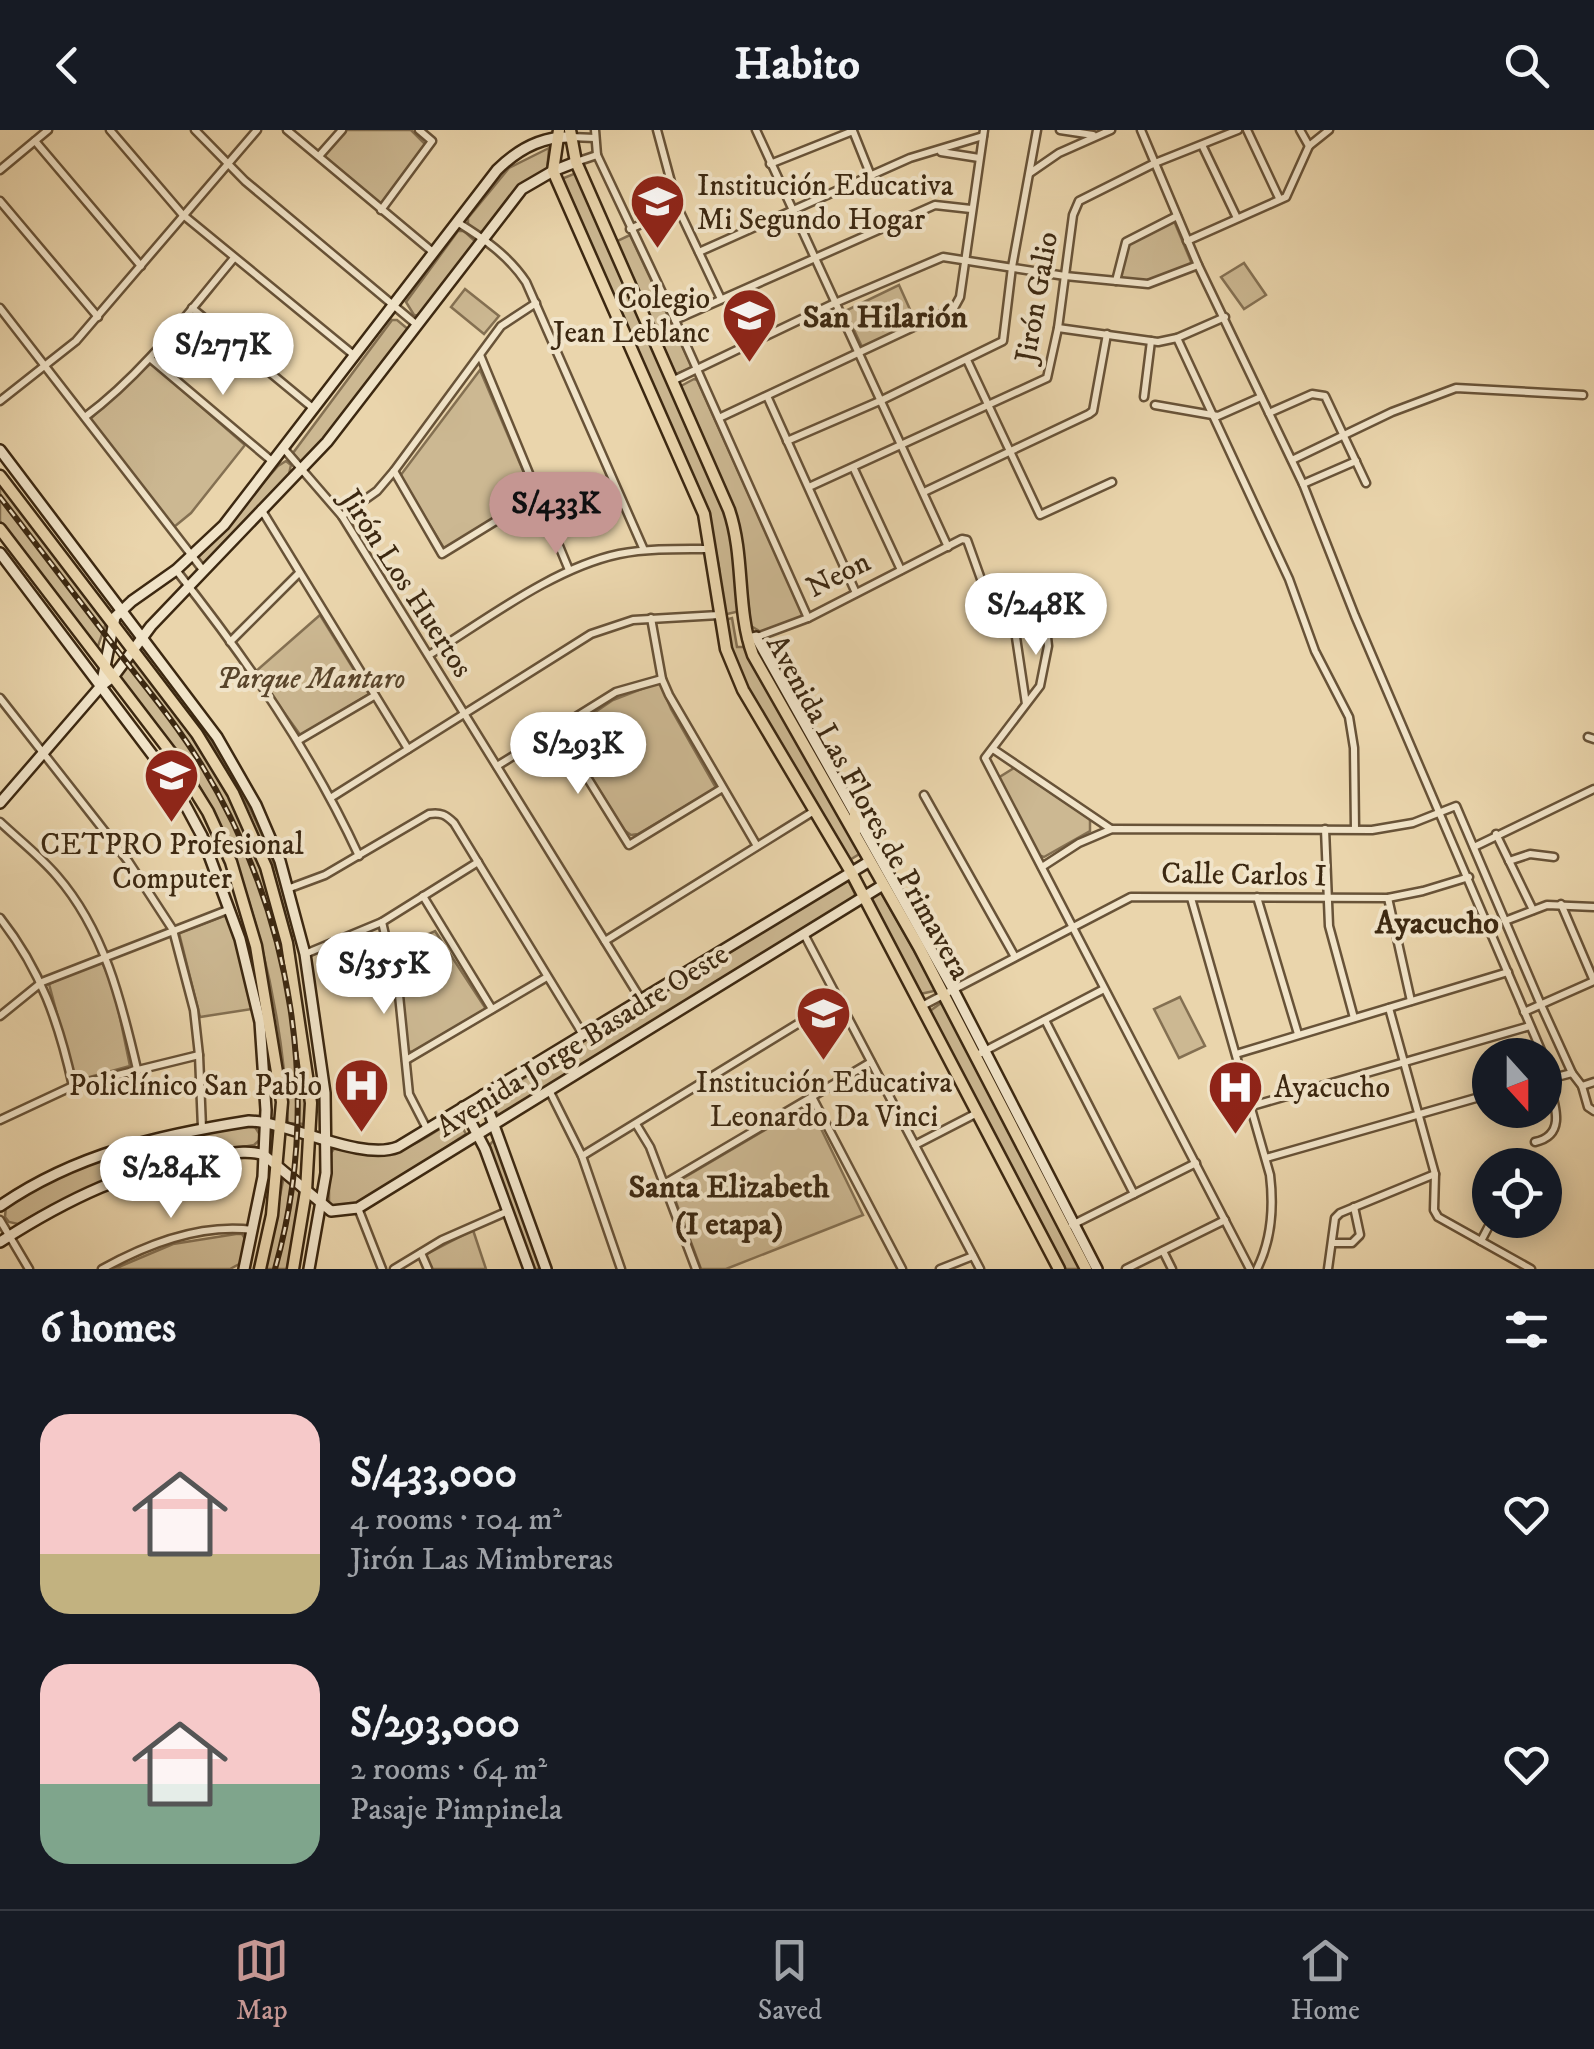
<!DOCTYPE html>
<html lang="en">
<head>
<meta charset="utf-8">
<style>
  :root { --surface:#171b24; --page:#20242c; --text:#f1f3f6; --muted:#9ea1a6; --line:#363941; --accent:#c59692 }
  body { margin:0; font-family:"IM FELL DW Pica",serif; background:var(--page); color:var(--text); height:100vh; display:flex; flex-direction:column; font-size:38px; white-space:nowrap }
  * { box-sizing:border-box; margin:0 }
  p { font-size:32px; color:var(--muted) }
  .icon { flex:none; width:55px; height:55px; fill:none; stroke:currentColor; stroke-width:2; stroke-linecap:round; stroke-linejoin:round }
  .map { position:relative; height:1139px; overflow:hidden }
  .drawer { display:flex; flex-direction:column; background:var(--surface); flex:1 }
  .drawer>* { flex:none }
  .needle { width:65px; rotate:159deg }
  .controls { position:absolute; left:1472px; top:908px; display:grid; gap:20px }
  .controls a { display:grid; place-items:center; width:90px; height:90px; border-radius:50%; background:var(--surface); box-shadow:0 5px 25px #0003; font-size:50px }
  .price { position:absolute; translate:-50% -85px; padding:0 22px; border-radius:35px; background:#fff; color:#222; font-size:32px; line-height:65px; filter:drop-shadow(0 2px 5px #0008) }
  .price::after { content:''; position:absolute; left:50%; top:60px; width:30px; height:22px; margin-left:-15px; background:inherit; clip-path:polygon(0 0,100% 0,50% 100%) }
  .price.active { background:var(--accent); color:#111 }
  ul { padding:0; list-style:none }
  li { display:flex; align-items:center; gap:30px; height:250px; padding:0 40px }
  li span { display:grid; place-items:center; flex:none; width:280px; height:200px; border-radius:30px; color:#555 }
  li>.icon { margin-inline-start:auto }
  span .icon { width:120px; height:120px; fill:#fffc; stroke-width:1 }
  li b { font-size:42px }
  h2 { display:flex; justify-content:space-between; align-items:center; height:120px; padding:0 40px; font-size:42px }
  header { display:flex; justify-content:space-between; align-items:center; height:130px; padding:0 40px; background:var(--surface); font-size:45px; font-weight:700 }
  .dock { display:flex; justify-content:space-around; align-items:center; height:140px; border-top:2px solid var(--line); background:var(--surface); font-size:28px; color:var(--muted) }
  .dock a { display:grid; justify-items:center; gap:5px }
  .dock .active { color:var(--accent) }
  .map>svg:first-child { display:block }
  .green { fill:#ccb892; stroke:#847052; stroke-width:2.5 }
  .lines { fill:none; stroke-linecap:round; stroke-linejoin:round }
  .street-casing { stroke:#685338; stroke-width:11 }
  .secondary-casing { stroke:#3c2811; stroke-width:14 }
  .primary-casing { stroke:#3c2811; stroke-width:15 }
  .street { stroke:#f1e4c9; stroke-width:6 }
  .secondary { stroke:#f1e4c9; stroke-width:9 }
  .primary { stroke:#ead5ac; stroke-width:10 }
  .rail-casing { stroke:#3c2811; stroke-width:6 }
  .rail { stroke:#f1e4c9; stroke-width:2.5; stroke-dasharray:8; stroke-linecap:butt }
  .labels { text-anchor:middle; stroke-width:8; stroke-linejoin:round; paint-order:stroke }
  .poi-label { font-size:30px; fill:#3c2811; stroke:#f1e4c9; text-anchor:start }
  .street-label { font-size:30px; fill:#3c2811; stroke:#f1e4c9 }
  .park-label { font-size:30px; font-style:italic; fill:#59452b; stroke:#f1e4c9 }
  .neighbourhood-label { font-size:32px; font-weight:bold; fill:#3c2811; stroke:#f1e4c9 }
</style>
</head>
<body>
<header><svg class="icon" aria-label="back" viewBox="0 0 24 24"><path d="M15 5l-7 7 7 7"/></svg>Habito<svg class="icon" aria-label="search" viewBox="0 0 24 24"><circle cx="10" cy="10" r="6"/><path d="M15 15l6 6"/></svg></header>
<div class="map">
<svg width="1594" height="1139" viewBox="0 0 1594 1139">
  <rect width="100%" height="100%" fill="#ead5ac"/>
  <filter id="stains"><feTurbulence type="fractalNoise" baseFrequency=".002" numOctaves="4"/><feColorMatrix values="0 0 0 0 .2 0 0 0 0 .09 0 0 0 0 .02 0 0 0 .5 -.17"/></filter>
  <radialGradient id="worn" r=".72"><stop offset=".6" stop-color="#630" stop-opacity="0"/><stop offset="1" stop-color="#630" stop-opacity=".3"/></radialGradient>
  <g class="green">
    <path d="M 346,0 L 411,0 L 426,15 L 379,77 L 323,27 Z"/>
    <path d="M 549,18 L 547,41 L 485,102 L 476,102 L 468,95 L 468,88 L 509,38 Z"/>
    <path d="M 576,43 L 723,376 L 731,402 L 740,481 L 723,485 L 719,438 L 710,392 L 559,50 Z"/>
    <path d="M 1174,91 L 1192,134 L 1149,151 L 1120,148 L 1129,114 Z"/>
    <path d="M 458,101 L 464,101 L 477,113 L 422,186 L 414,185 L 406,172 Z"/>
    <path d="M 630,105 L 691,235 L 691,238 L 674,245 L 615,112 Z"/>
    <path d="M 1244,133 L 1266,165 L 1244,179 L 1221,147 Z"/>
    <path d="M 899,155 L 917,195 L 864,221 L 845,181 Z"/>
    <path d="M 465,159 L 499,186 L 484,204 L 451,177 Z"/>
    <path d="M 392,190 L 397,190 L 409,200 L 348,283 L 301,332 L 293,323 Z"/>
    <path d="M 151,233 L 245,315 L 191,383 L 174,397 L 90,289 Z"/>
    <path d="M 480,240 L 533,364 L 445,420 L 400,346 Z"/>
    <path d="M 694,249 L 697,250 L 804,487 L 761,502 L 751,496 L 741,410 L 679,257 Z"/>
    <path d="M 286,331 L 291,335 L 289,344 L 203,435 L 198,428 L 278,336 Z"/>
    <path d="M 0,353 L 106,493 L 97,519 L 0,391 Z"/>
    <path d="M 320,485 L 369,564 L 301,606 L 255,542 Z"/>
    <path d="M 732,488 L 737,517 L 745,517 L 861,723 L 848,731 L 743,554 L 730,526 L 725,490 Z"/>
    <path d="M 134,529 C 168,573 205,617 230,667 C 265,735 281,805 293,879 C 300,918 306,955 306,994 L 288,993 C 283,882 252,740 193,646 C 171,611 144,580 119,547 Z"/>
    <path d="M 657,553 L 661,555 L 671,579 L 716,658 L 638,704 L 631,705 L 624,700 L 564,603 L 613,570 Z"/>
    <path d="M 192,583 C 242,657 275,718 296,805 L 291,806 C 277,761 264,714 243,672 C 228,641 204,615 192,583 Z"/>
    <path d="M 1014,638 L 1090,689 L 1090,701 L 1044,727 L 1038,725 L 998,648 Z"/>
    <path d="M 848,750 L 855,764 L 853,769 L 499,986 L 488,970 Z"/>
    <path d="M 880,761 L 934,856 L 934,861 L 920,864 L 870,769 Z"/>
    <path d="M 226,785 L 236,809 L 252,879 L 200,887 L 179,803 Z"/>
    <path d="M 435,801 L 486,879 L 415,923 L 408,921 L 392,821 Z"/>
    <path d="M 101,830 L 114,859 L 130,936 L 75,951 L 49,854 Z"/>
    <path d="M 1180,867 L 1205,916 L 1179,928 L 1154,879 Z"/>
    <path d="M 941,873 L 944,873 L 1080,1139 L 1064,1139 L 930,881 Z"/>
    <path d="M 809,974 L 863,1085 L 726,1139 L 701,1139 L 670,1056 Z"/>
    <path d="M 457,988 L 466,1004 L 362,1073 L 333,1077 L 329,1074 L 329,1025 L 335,1018 C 402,1026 400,1024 457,988 Z"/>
    <path d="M 235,997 L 255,997 L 262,1008 L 254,1015 C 160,1031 102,1046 18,1094 L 9,1092 L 5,1087 L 6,1075 L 60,1044 L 141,1015 Z"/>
    <path d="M 493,1011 L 498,1012 L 542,1139 L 532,1139 L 487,1018 Z"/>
    <path d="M 284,1046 L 302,1065 L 287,1139 L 265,1139 Z"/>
    <path d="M 473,1100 L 486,1139 L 432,1139 L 425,1125 Z"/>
    <path d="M 236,1104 L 242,1104 L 246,1110 L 241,1133 L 230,1139 L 114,1139 L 173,1114 Z"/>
  </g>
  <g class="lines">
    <defs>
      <g id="street">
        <path d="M 110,0 L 182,84 L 355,226"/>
        <path d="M 195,0 L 245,51 L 417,195"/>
        <path d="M 287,0 L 434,123"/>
        <path d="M 595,0 L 597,25 L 675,190 L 808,488"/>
        <path d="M 657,0 L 678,78 L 721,169"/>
        <path d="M 756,0 L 948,417"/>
        <path d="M 1060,0 L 1093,5"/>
        <path d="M 1141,0 L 1198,135 L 1303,354 L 1355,486 L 1543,925"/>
        <path d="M 1247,0 L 1279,68"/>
        <path d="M 1300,0 L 1309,16"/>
        <path d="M 571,7 L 595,8"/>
        <path d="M 35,11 L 141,136"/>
        <path d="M 1203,17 L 1237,88"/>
        <path d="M 941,22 L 979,28"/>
        <path d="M 319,26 L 342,0"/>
        <path d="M 576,32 L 597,25"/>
        <path d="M 770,34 L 853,1 L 871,46"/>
        <path d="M 0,40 L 48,0"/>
        <path d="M 1030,43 L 1059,23 L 1111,0"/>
        <path d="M 0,71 L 98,187"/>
        <path d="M 381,80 L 432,11 L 419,0"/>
        <path d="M 457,92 C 483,108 509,126 526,152 L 644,420"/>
        <path d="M 630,99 L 678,78"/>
        <path d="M 1187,111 L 1286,67 L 1309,16 L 1329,0"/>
        <path d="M 699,122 L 910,28 L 983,6"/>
        <path d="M 1116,151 L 1126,112 L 1177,86"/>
        <path d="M 0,178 L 203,440"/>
        <path d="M 192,178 L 314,279"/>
        <path d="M 675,190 L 935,75 L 971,79"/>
        <path d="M 1058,198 L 1158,212 L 1177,208 L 1225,187"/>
        <path d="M 1177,208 L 1289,449 L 1315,521 L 1349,587 L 1354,618 L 1355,699"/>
        <path d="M 480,225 L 569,440"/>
        <path d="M 151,229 L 273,332"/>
        <path d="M 967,230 L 1040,385 L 1112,352"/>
        <path d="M 672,251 L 835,173 L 943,127 L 1065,146 L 1148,154 L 1198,135"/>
        <path d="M 767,266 L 856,463"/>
        <path d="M 1144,267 L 1151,211"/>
        <path d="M 0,271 L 76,211 L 257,0"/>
        <path d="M 1155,275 L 1218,286 L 1261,267"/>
        <path d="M 1269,283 L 1312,264 L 1325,266 L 1366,353"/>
        <path d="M 85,287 C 144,243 187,184 234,128"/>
        <path d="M 719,288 L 954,178 L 960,167 L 984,0"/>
        <path d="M 787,311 L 882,270 L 1003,211 L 1012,137 L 1037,0"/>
        <path d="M 285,320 L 342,386 L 642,871"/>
        <path d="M 1292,330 L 1392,282 L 1456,258 L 1583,265"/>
        <path d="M 854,339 L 901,440"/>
        <path d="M 394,341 L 442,424 L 538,365"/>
        <path d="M 1303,354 L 1356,331"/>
        <path d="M 809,357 L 1047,248 L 1058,198 L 1073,85 L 1079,71 L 1155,33 L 1238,0"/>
        <path d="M 924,362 L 1089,284 L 1093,281 L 1107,204"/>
        <path d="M 261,379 L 408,619"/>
        <path d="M 342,386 L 377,361 L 394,341 L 501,196 L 536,173"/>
        <path d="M 176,440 C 247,530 311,622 359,726"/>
        <path d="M 651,488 L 662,549 L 669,565 L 757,716"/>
        <path d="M 757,507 L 808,488 L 962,409 L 967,410 L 991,477"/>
        <path d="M 230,512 L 299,443"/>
        <path d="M 429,525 C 486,490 553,438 619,424 C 649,418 680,419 711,419"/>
        <path d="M 0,568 L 128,731 L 173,800 L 194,880 L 199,925 L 202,998"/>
        <path d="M 1026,574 L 1011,474 L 1014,470 L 1043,470 L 1048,516 L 1040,556 L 985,628 L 1250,1139"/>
        <path d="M 557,599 L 629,715 L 721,659"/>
        <path d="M 1588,607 L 1594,609"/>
        <path d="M 299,610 L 374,566"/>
        <path d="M 993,619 L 1111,699"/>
        <path d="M 497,636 L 616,562 L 662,549"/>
        <path d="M 924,665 L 1015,827"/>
        <path d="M 332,667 L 591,504 L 633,490 L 719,485"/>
        <path d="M 0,692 C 19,710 40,726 57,746 C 104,800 121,870 137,939"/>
        <path d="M 1325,699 L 1329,796 L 1354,888"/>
        <path d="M 1496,704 L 1533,780"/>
        <path d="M 1474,717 L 1594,659"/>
        <path d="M 1509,731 L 1530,724 L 1554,727"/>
        <path d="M 1042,737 L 1079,713 L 1112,699 L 1372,700 L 1413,693 L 1456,676 L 1541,875 L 1572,943 L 1582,956 L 1588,977 L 1594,981"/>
        <path d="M 290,758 L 325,745 L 429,684 C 441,682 446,685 454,693 L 584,906"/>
        <path d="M 423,766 L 492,879"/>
        <path d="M 1257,767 L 1298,904"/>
        <path d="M 1191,768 L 1270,1045 C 1274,1078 1272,1109 1257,1139"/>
        <path d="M 1388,768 L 1411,871"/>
        <path d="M 0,788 C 41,840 59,893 73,956"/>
        <path d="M 1505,791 L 1547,775 L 1594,777"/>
        <path d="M 382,792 L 399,865 L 409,964 L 427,999"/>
        <path d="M 804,804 L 980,1139"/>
        <path d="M 605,811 L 814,681"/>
        <path d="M 305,824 L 382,792 L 478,732"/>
        <path d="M 922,876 L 1131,767 L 1388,768 L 1423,761 L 1469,747"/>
        <path d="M 1389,878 L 1435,1044 L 1434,1080 L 1438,1087 L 1531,1139"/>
        <path d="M 1524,882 L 1594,851 L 1561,774"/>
        <path d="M 0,886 L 42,852 L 230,779"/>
        <path d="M 1045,890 L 1134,1064"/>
        <path d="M 1236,924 L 1508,842"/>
        <path d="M 975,926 L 1104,859"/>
        <path d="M 1545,929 L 1554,948"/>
        <path d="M 406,930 L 547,847"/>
        <path d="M 1545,950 L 1572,943"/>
        <path d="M 1582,956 L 1594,952"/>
        <path d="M 549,960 L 582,1026 L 621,1139"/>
        <path d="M 812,967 L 902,1139"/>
        <path d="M 1252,976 L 1530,896"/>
        <path d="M 0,990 L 73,956 L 199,925"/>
        <path d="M 636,994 L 650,1017 L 696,1139"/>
        <path d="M 1535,1012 C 1568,1005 1554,973 1548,949"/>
        <path d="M 915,1015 L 977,983"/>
        <path d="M 582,1026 L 840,868"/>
        <path d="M 1266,1028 L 1490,964"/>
        <path d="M 664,1054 L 871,932"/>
        <path d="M 358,1078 L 382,1139"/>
        <path d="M 0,1090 L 29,1139"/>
        <path d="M 1072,1095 L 1196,1033"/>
        <path d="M 1481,1111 L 1492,1090"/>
        <path d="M 1333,1113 L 1352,1113 L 1360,1105 L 1354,1077"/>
        <path d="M 1163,1121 L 1172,1139"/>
        <path d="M 421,1123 L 428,1139"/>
        <path d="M 102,1139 C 147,1114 201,1093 253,1100"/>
        <path d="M 394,1139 L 442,1110 L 508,1081"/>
        <path d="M 940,1139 L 973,1126"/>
        <path d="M 1126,1139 L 1225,1090"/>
        <path d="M 1328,1139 L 1335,1088 L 1340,1083 L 1435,1044"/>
      </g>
      <g id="secondary">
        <path d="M 0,320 L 217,607 L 256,675 L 280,731 L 305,824 L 325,963 L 326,1043 L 309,1139"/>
        <path d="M 0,423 L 173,652 L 202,706 L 240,809 L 260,892 L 266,980 L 263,1047 L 244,1139"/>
        <path d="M 748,509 L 756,507 L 953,859 L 1097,1139"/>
        <path d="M 101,556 L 113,547 L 151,496 L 327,312 L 522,59 L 553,41 L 576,32"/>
        <path d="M 0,673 L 101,556 L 115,487 L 132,471 L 176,440 L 224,395 L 497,40 C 517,20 542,6 571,7"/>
        <path d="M 483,965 L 546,1139"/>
        <path d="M 463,977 L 485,1019 L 529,1139"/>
        <path d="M 0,1076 C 75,1024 160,1005 249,991 C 290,992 361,1032 398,1017 L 870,731"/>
        <path d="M 0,1112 C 67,1069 131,1038 210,1026 C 228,1024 247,1019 264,1025 L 331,1081 L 358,1078 L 883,755"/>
      </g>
      <g id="primary">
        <path d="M 559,0 L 553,41 L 704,384 L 726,519 L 743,560 L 851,742 L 1059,1139"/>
        <path d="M 570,0 L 576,32 L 729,380 C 745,427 736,479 753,525 L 919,817 L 1086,1139"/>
        <path d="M 0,346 L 197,604 L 233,663 L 266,737 L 287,813 L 311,973 L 306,1061 L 293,1139"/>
        <path d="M 0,399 L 172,624 L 208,682 L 231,732 L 256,816 L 282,972 L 272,1085 L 260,1139"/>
        <path d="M 855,702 L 855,681"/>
      </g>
    </defs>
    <use href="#street" class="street-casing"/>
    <use href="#secondary" class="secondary-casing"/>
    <use href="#primary" class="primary-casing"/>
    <use href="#street" class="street"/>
    <use href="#secondary" class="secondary"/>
    <use href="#primary" class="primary"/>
    <defs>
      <path id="rail" d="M 0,367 C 40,419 80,471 120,524 C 148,560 177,595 201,634 C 293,784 323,969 275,1139"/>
    </defs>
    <use href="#rail" class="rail-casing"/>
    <use href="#rail" class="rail"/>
  </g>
  <defs>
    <symbol id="school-pin" viewBox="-11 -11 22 30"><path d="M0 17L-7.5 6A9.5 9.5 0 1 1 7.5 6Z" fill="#8f2418" stroke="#f1e4c9"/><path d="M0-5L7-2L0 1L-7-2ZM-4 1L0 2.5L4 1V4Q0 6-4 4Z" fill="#fff"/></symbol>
    <symbol id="university-pin" viewBox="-11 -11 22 30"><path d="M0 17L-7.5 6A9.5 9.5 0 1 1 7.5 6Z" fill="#8f2418" stroke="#f1e4c9"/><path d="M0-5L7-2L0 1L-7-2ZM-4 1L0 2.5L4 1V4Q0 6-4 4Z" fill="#fff"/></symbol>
    <symbol id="hospital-pin" viewBox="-11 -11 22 30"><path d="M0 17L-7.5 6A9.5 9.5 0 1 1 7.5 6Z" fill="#8f2418" stroke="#f1e4c9"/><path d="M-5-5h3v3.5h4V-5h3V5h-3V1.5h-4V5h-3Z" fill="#fff"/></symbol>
  </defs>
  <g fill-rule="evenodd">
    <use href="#school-pin" x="626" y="40" width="63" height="86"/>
    <use href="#school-pin" x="718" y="154" width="63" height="86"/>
    <use href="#university-pin" x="140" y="614" width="63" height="86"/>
    <use href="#school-pin" x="792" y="852" width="63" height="86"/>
    <use href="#hospital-pin" x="330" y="924" width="63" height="86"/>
    <use href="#hospital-pin" x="1204" y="926" width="63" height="86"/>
  </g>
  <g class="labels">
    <g class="poi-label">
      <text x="697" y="65">Institución Educativa<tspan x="697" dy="34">Mi Segundo Hogar</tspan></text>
      <text x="710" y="178" text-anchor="end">Colegio<tspan x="710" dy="34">Jean Leblanc</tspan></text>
      <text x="172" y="724" text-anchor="middle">CETPRO Profesional<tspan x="172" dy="34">Computer</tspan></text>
      <text x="824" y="962" text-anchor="middle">Institución Educativa<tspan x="824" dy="34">Leonardo Da Vinci</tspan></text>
      <text x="322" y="965" text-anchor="end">Policlínico San Pablo</text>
      <text x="1274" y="967">Ayacucho</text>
    </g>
    <g class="street-label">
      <text transform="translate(1036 167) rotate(-80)" y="10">Jirón Galio</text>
      <text transform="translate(838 444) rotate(-27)" y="10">Neon</text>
      <text transform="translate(407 453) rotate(57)" y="10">Jirón Los Huertos</text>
      <text transform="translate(869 677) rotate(61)" y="10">Avenida Las Flores de Primavera</text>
      <text transform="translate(1244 744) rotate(1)" y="10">Calle Carlos I</text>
      <text transform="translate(582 910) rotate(-32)" y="10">Avenida Jorge Basadre Oeste</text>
    </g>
    <g class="park-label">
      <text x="311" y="558">Parque Mantaro</text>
    </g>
    <g class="neighbourhood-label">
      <text x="885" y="197">San Hilarión</text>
      <text x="1437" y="803">Ayacucho</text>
      <text x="729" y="1067">Santa Elizabeth<tspan x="729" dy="37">(I etapa)</tspan></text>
    </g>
  </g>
  <rect width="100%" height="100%" filter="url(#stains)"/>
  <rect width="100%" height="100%" fill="url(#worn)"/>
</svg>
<div class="controls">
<a><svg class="needle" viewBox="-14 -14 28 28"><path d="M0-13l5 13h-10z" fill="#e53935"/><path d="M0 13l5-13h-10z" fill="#9ea1a6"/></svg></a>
<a><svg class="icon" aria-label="locate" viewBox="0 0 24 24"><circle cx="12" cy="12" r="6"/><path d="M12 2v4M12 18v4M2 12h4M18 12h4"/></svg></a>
</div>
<b class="price" style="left:223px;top:268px">S/277K</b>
<b class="price active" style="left:556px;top:427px">S/433K</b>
<b class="price" style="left:1036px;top:528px">S/248K</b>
<b class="price" style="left:578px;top:667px">S/293K</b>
<b class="price" style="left:384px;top:887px">S/355K</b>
<b class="price" style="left:171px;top:1091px">S/284K</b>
</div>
<section class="drawer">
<h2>6 homes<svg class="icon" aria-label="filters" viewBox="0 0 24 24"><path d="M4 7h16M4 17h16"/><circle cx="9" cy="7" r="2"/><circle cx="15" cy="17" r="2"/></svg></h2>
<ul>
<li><span style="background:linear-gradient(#f6c9c9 70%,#c2b280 0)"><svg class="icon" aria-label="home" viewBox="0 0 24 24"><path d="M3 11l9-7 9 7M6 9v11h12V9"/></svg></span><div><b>S/433,000</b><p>4 rooms · 104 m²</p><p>Jirón Las Mimbreras</p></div><svg class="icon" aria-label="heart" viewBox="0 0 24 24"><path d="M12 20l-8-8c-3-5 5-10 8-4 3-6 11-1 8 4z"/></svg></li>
<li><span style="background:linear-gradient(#f6c9c9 60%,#7fa58c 0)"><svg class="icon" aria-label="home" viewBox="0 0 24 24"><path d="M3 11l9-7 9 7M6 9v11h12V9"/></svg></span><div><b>S/293,000</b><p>2 rooms · 64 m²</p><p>Pasaje Pimpinela</p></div><svg class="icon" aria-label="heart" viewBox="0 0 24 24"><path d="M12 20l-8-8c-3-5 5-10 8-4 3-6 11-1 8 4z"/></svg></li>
</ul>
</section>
<nav class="dock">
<a class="active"><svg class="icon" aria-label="map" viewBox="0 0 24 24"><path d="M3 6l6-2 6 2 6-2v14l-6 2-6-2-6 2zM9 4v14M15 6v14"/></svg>Map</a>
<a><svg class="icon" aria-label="saved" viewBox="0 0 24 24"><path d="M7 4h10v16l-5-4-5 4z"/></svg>Saved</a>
<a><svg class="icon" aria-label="home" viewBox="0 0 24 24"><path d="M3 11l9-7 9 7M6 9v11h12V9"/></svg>Home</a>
</nav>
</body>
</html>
